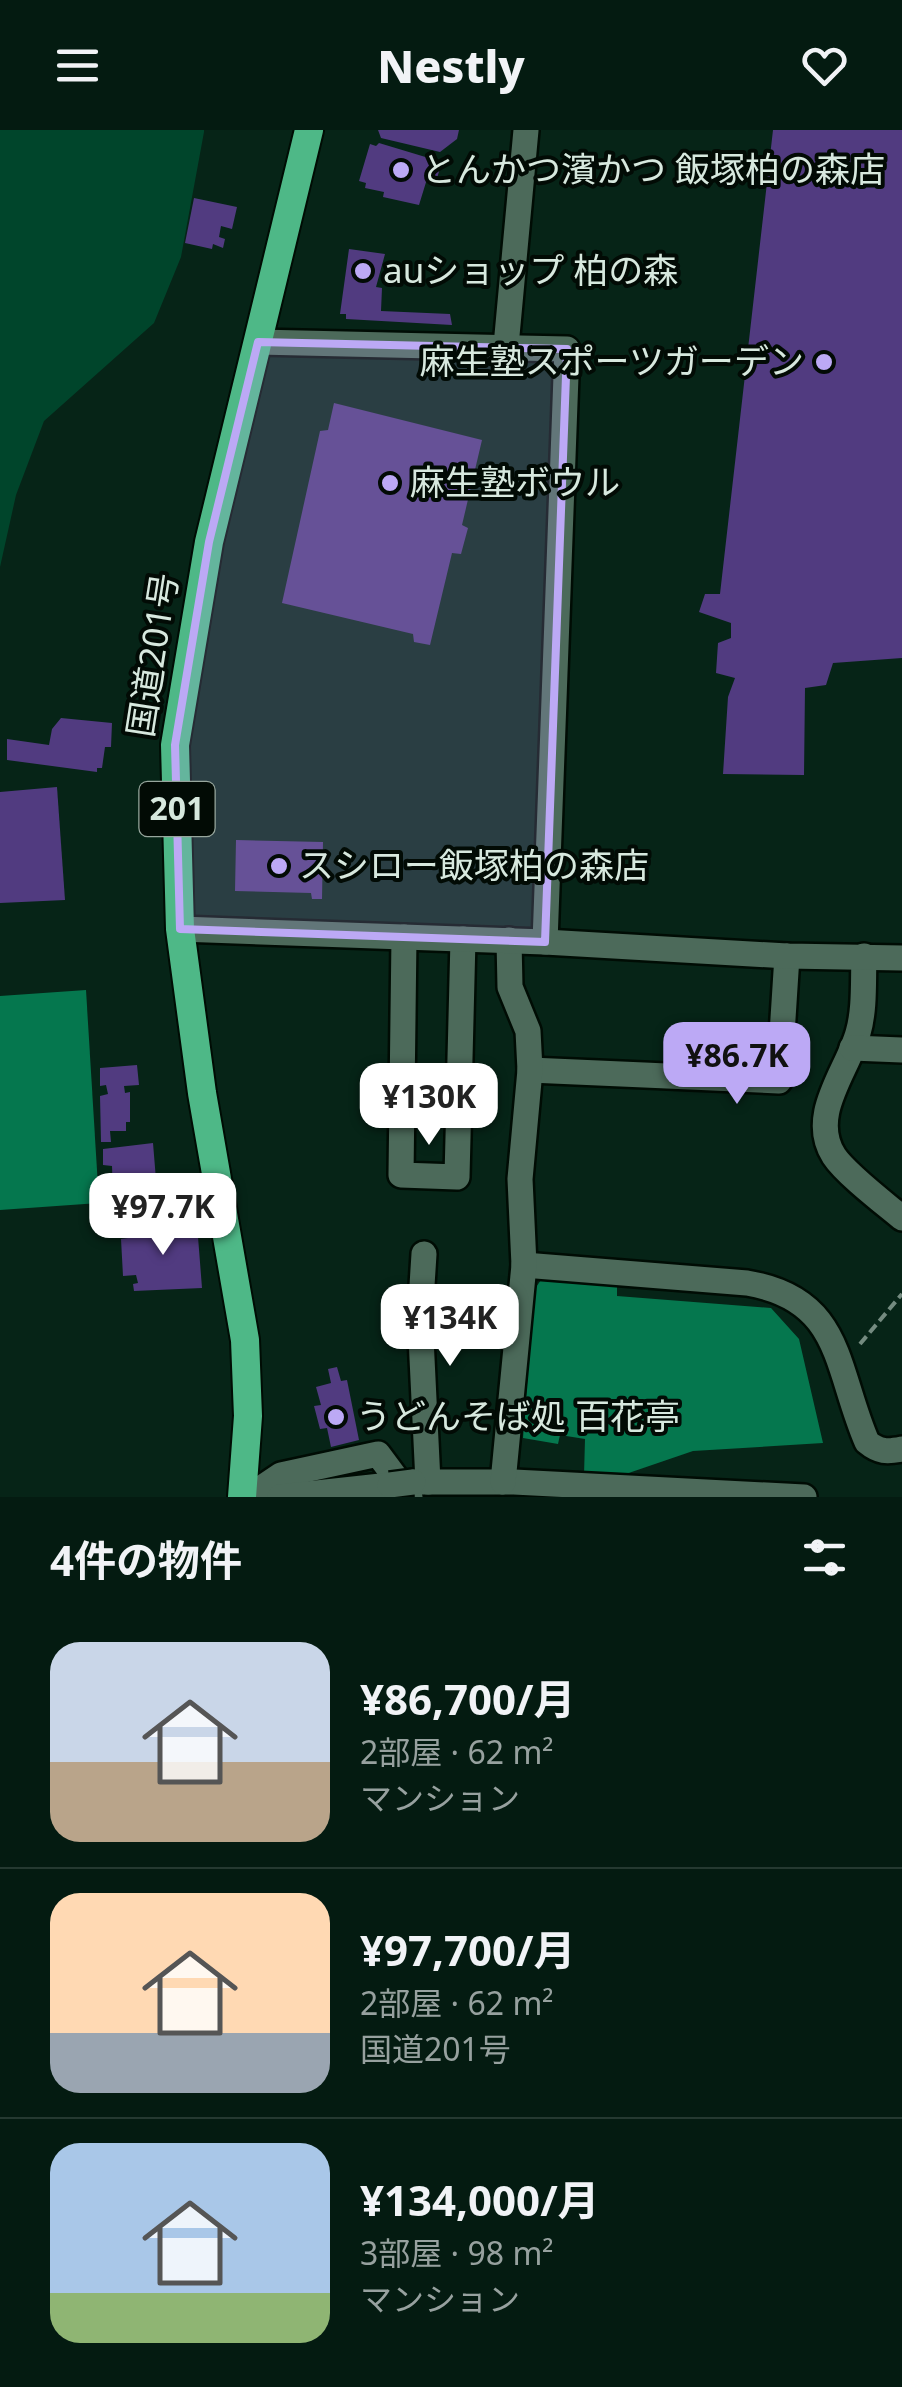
<!DOCTYPE html>
<html lang="ja">
<head>
<meta charset="utf-8">
<style>
  :root { --surface:#041b11; --page:#12281f; --text:#f1f3f6; --muted:#97a19f; --line:#253931; --accent:#bca9f5 }
  body { margin:0; font-family:"Noto Sans","Noto Sans JP",sans-serif; background:var(--page); color:var(--text); height:100vh; display:flex; flex-direction:column; font-size:38px; white-space:nowrap }
  * { box-sizing:border-box; margin:0 }
  p { font-size:32px; color:var(--muted) }
  .icon { flex:none; width:55px; height:55px; fill:none; stroke:currentColor; stroke-width:2; stroke-linecap:round; stroke-linejoin:round }
  .map { position:relative; height:1367px; overflow:hidden }
  .side { display:flex; flex-direction:column; background:var(--surface); flex:1 }
  .side>* { flex:none }
  .price { position:absolute; translate:-50% -85px; padding:0 22px; border-radius:20px; background:#fff; color:#222; font-size:32px; line-height:65px; filter:drop-shadow(0 2px 5px #0008) }
  .price::after { content:''; position:absolute; left:50%; top:60px; width:30px; height:22px; margin-left:-15px; background:inherit; clip-path:polygon(0 0,100% 0,50% 100%) }
  .price.selected { background:var(--accent); color:#111 }
  ul { padding:0; list-style:none }
  li { display:flex; align-items:center; gap:30px; height:250px; padding:0 50px }
  li+li { border-top:2px solid var(--line) }
  li span { display:grid; place-items:center; flex:none; width:280px; height:200px; border-radius:30px; color:#555 }
  li>.icon { margin-inline-start:auto }
  span .icon { width:120px; height:120px; fill:#fffc; stroke-width:1 }
  li b { font-size:42px }
  h2 { display:flex; justify-content:space-between; align-items:center; height:120px; padding:0 50px; font-size:42px }
  header { display:flex; justify-content:space-between; align-items:center; height:130px; padding:0 50px; background:var(--surface); font-size:45px; font-weight:800 }
  .map>svg:first-child { display:block }
  .green { fill:#00452b }
  .water { fill:#05774e }
  .building { fill:#513b80 }
  .lines { fill:none; stroke-linecap:round; stroke-linejoin:round }
  .minor-casing { stroke:#000c04; stroke-width:30 }
  .tertiary-casing { stroke:#000c04; stroke-width:30 }
  .trunk-casing { stroke:#000c04; stroke-width:32 }
  .path { stroke:#748b80; stroke-width:4; stroke-dasharray:10 5; stroke-linecap:butt }
  .minor { stroke:#4c6a5a; stroke-width:25 }
  .tertiary { stroke:#4c6a5a; stroke-width:25 }
  .trunk { stroke:#4eb887; stroke-width:28 }
  .minor-bridge-casing { stroke:#000c04; stroke-width:30; stroke-linecap:butt }
  .minor-bridge { stroke:#4c6a5a; stroke-width:25 }
  .marked { fill:#bca9f5; fill-opacity:0.2; stroke:#bca9f5; stroke-width:8; stroke-linejoin:round }
  .poi-dot { fill:#bca9f5; stroke:#020b05; stroke-width:4 }
  .labels { text-anchor:middle; stroke-width:8; stroke-linejoin:round; paint-order:stroke }
  .shield { fill:#020b05; stroke:#97a69d; stroke-width:2.5 }
  .shield-label { font-size:32px; font-weight:bold; fill:#d7e8de }
  .poi-label { font-size:35px; fill:#d7e8de; stroke:#020b05; text-anchor:start }
  .street-label { font-size:35px; fill:#d7e8de; stroke:#020b05 }
</style>
</head>
<body>
<header><svg class="icon" aria-label="menu" viewBox="0 0 24 24"><path d="M4 6h16M4 12h16M4 18h16"/></svg>Nestly<svg class="icon" aria-label="heart" viewBox="0 0 24 24"><path d="M12 20l-8-8c-3-5 5-10 8-4 3-6 11-1 8 4z"/></svg></header>
<div class="map">
<svg width="902" height="1367" viewBox="0 0 902 1367">
  <rect width="100%" height="100%" fill="#062417"/>
  <path class="green" d="M 0,0 L 204,0 L 204,2 L 181,127 L 154,193 L 44,291 L 16,365 L 0,437 Z"/>
  <g class="water">
    <path d="M 86,860 L 99,1073 L 0,1080 L 0,866 Z"/>
    <path d="M 541,1150 L 617,1155 L 617,1166 L 771,1178 L 799,1209 L 823,1313 L 693,1321 L 617,1347 L 584,1345 L 585,1309 L 560,1305 L 558,1314 L 523,1308 L 534,1160 Z"/>
  </g>
  <g class="building">
    <path d="M 378,0 L 459,0 L 457,9 L 440,22 L 381,8 Z"/>
    <path d="M 773,0 L 902,0 L 902,528 L 833,533 L 826,555 L 805,558 L 804,645 L 723,644 L 728,567 L 735,548 L 716,543 L 718,513 L 731,508 L 731,493 L 699,482 L 705,464 L 720,464 Z"/>
    <path d="M 379,13 L 442,32 L 437,48 L 433,47 L 432,51 L 427,49 L 419,75 L 383,67 L 384,62 L 365,58 L 366,53 L 359,51 L 370,14 L 376,16 Z"/>
    <path d="M 194,68 L 237,77 L 232,99 L 221,96 L 219,107 L 225,109 L 223,118 L 213,114 L 212,119 L 185,113 Z"/>
    <path d="M 349,119 L 385,124 L 376,157 L 382,158 L 381,181 L 450,184 L 452,195 L 346,189 L 346,184 L 340,184 Z"/>
    <path d="M 334,273 L 482,310 L 462,395 L 468,398 L 461,424 L 452,423 L 430,515 L 414,512 L 413,504 L 282,473 L 320,301 L 328,300 Z"/>
    <path d="M 61,588 L 112,593 L 111,617 L 105,617 L 102,638 L 97,638 L 97,642 L 7,630 L 7,609 L 49,615 L 52,599 Z"/>
    <path d="M 57,657 L 65,770 L 0,773 L 0,662 Z"/>
    <path d="M 236,710 L 323,712 L 322,769 L 312,769 L 311,763 L 235,761 Z"/>
    <path d="M 137,935 L 139,955 L 124,956 L 125,963 L 130,962 L 130,992 L 126,992 L 126,1001 L 110,1001 L 111,1012 L 101,1012 L 100,966 L 108,964 L 106,955 L 100,956 L 100,938 Z"/>
    <path d="M 153,1013 L 158,1074 L 152,1075 L 149,1056 L 123,1059 L 124,1066 L 113,1066 L 112,1036 L 103,1035 L 103,1019 Z"/>
    <path d="M 197,1094 L 202,1158 L 134,1161 L 133,1154 L 138,1153 L 136,1145 L 123,1146 L 121,1109 L 135,1107 L 135,1103 L 131,1102 L 131,1097 Z"/>
    <path d="M 337,1237 L 341,1251 L 347,1250 L 359,1310 L 331,1317 L 327,1298 L 320,1299 L 314,1276 L 321,1275 L 316,1257 L 331,1253 L 328,1239 Z"/>
  </g>
  <g class="lines">
    <defs>
      <g id="minor">
        <path d="M 258,212 L 567,219 L 545,812"/>
        <path d="M 506,216 L 526,0"/>
        <path d="M 404,807 L 401,1045 L 457,1047 L 463,809"/>
        <path d="M 864,826 C 863,851 865,879 858,903 C 847,942 808,985 834,1026 C 846,1044 884,1073 902,1088"/>
        <path d="M 852,918 L 902,920"/>
        <path d="M 530,940 L 779,951 L 787,826"/>
        <path d="M 424,1124 L 420,1187 L 428,1352"/>
        <path d="M 524,1135 L 747,1153 C 843,1169 835,1238 867,1312 C 879,1322 887,1322 902,1319"/>
        <path d="M 413,1352 L 514,1352 L 804,1367"/>
        <path d="M 503,1352 L 524,1135 L 520,1049 L 530,940 L 528,901 L 510,857 L 509,810"/>
        <path d="M 248,1367 L 281,1345 L 378,1324 L 410,1367"/>
        <path d="M 280,1367 L 390,1355"/>
      </g>
      <path id="tertiary" d="M 180,799 L 545,812 L 787,826 L 902,828"/>
      <path id="trunk" d="M 242,1367 L 248,1286 L 245,1210 L 202,963 L 180,799 L 175,615 L 209,412 L 309,0"/>
    </defs>
    <use href="#minor" class="minor-casing"/>
    <use href="#tertiary" class="tertiary-casing"/>
    <use href="#trunk" class="trunk-casing"/>
    <path class="path" d="M 860,1214 L 902,1164"/>
    <use href="#minor" class="minor"/>
    <use href="#tertiary" class="tertiary"/>
    <use href="#trunk" class="trunk"/>
    <defs>
      <path id="minor-bridge" d="M 390,1355 L 413,1352"/>
    </defs>
    <use href="#minor-bridge" class="minor-bridge-casing"/>
    <use href="#minor-bridge" class="minor-bridge"/>
  </g>
  <path class="marked" d="M 258,212 L 567,219 L 545,812 L 180,799 L 175,615 L 209,412 Z"/>
  <g class="poi-dot">
    <circle cx="401" cy="40" r="10"/>
    <circle cx="363" cy="141" r="10"/>
    <circle cx="824" cy="232" r="10"/>
    <circle cx="390" cy="353" r="10"/>
    <circle cx="279" cy="736" r="10"/>
    <circle cx="336" cy="1287" r="10"/>
  </g>
  <g class="labels">
    <rect class="shield" x="139.5" y="652" width="75" height="54" rx="8"/>
    <g class="shield-label">
      <text x="177" y="690">201</text>
    </g>
    <g class="poi-label">
      <text x="421" y="52">とんかつ濱かつ 飯塚柏の森店</text>
      <text x="383" y="153">auショップ 柏の森</text>
      <text x="804" y="244" text-anchor="end">麻生塾スポーツガーデン</text>
      <text x="410" y="365">麻生塾ボウル</text>
      <text x="299" y="748">スシロー飯塚柏の森店</text>
      <text x="356" y="1299">うどんそば処 百花亭</text>
    </g>
    <g class="street-label">
      <text transform="translate(153 525) rotate(-81)" y="12">国道201号</text>
    </g>
  </g>
</svg>
<b class="price selected" style="left:737px;top:977px">¥86.7K</b>
<b class="price" style="left:429px;top:1018px">¥130K</b>
<b class="price" style="left:163px;top:1128px">¥97.7K</b>
<b class="price" style="left:450px;top:1239px">¥134K</b>
</div>
<section class="side">
<h2>4件の物件<svg class="icon" aria-label="filters" viewBox="0 0 24 24"><path d="M4 7h16M4 17h16"/><circle cx="9" cy="7" r="2"/><circle cx="15" cy="17" r="2"/></svg></h2>
<ul>
<li><span style="background:linear-gradient(#c9d6e8 60%,#b9a48a 0)"><svg class="icon" aria-label="home" viewBox="0 0 24 24"><path d="M3 11l9-7 9 7M6 9v11h12V9"/></svg></span><div><b>¥86,700/月</b><p>2部屋 · 62 m²</p><p>マンション</p></div></li>
<li><span style="background:linear-gradient(#ffd9b3 70%,#9aa5b1 0)"><svg class="icon" aria-label="home" viewBox="0 0 24 24"><path d="M3 11l9-7 9 7M6 9v11h12V9"/></svg></span><div><b>¥97,700/月</b><p>2部屋 · 62 m²</p><p>国道201号</p></div></li>
<li><span style="background:linear-gradient(#a9c7e8 75%,#8fb573 0)"><svg class="icon" aria-label="home" viewBox="0 0 24 24"><path d="M3 11l9-7 9 7M6 9v11h12V9"/></svg></span><div><b>¥134,000/月</b><p>3部屋 · 98 m²</p><p>マンション</p></div></li>
</ul>
</section>
</body>
</html>
